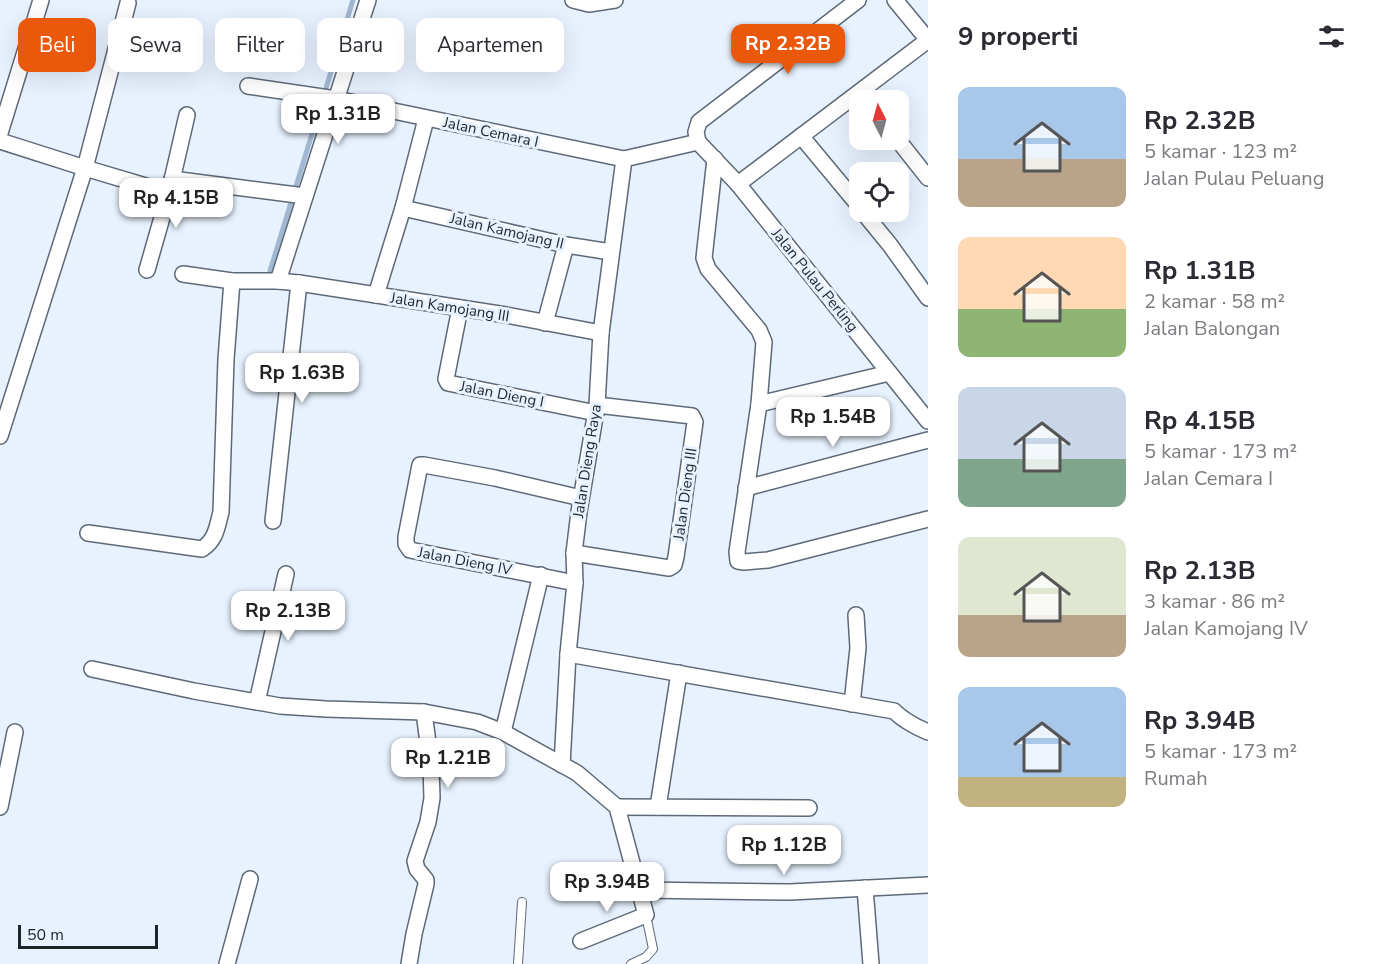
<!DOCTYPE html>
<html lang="id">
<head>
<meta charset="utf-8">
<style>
  :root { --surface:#fff; --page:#f2f2f3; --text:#2b2b33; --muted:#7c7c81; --accent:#ea580c }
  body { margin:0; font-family:"Nunito Sans",sans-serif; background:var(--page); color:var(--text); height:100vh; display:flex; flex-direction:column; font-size:22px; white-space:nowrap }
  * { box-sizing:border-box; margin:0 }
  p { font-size:20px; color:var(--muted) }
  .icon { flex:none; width:33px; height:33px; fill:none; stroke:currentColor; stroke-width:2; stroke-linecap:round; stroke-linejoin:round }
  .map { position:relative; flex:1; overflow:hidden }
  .details { display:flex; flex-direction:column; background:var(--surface); width:450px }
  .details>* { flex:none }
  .guide { position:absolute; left:18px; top:18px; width:570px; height:54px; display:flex; gap:12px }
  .needle { width:39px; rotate:354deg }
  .controls { position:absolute; left:849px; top:90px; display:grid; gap:12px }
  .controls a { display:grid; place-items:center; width:60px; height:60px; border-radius:12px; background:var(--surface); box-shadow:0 6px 24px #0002; font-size:30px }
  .scale { position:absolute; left:18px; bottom:15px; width:140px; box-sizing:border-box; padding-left:6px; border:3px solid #1f242a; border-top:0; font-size:16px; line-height:21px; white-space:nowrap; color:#1f242a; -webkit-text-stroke:4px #e8f2fe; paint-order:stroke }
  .price { position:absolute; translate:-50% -51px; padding:0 14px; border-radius:12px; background:#fff; color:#222; font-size:20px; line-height:39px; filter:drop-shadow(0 2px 3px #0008) }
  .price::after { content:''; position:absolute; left:50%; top:36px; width:18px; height:14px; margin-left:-9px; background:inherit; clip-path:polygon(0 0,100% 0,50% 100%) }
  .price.selected { background:var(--accent); color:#fff }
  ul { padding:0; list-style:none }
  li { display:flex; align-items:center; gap:18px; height:150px; padding:0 30px }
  li span { display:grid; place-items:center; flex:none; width:168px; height:120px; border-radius:12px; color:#555 }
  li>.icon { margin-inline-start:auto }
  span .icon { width:72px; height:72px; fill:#fffc; stroke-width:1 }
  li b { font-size:26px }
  h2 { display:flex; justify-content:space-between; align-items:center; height:72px; padding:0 30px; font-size:26px }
  .pill { padding:0 21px; border-radius:12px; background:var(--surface); box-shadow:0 6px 24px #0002; font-size:21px; line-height:54px }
  .pill.selected { background:var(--accent); color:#fff }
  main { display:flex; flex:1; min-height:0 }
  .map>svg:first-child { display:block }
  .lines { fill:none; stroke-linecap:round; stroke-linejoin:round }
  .stream { stroke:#a2b7d1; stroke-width:5 }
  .lane-casing { stroke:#5e6977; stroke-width:10 }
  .street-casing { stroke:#5e6977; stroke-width:18 }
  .lane { stroke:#fff; stroke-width:8 }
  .street { stroke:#fff; stroke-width:15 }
  .labels { text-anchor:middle; stroke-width:6; stroke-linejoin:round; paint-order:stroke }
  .street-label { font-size:15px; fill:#1f242a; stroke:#e8f2fe }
</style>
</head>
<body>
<main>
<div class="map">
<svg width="928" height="964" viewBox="0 0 928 964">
  <rect width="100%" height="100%" fill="#e8f2fe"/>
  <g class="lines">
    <path class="stream" d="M 270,271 L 353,0"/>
    <defs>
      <g id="lane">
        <path d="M 518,964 L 522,902"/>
        <path d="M 631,964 L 646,957 L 653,949 L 646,915"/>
      </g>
      <g id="street">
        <path d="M 573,0 L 589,4 L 615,0"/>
        <path d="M 895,0 L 928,40"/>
        <path d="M 248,86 L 336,99 L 624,159 L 698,142"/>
        <path d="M 0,133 L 41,0"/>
        <path d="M 801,136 L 860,207"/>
        <path d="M 898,140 L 928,178"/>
        <path d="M 0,141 L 85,168 L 169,193"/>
        <path d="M 698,142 L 738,184 L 928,421"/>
        <path d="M 698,142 L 696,132 L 699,122 L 858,0"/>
        <path d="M 715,159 L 704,258 L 708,269 L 759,330 L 764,342 L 759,404 L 737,552 L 738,561 L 744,562 L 768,560 L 928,519"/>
        <path d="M 172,179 L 305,196"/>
        <path d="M 738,184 L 928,40"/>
        <path d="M 403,208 L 566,245 L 611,252"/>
        <path d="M 863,212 L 890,245 L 928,298"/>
        <path d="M 147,270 L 169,193 L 187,115"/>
        <path d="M 183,274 L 232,281 L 278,281 L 299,283 L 506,315 L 601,333"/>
        <path d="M 278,281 L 368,0"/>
        <path d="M 376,295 L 403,208 L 426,119"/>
        <path d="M 460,308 L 446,379 L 448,383 L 596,413"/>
        <path d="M 545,323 L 566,245"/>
        <path d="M 759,404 L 889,373"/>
        <path d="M 0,436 L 85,168 L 128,3"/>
        <path d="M 746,488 L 928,440"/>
        <path d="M 273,521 L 299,283"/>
        <path d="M 88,533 L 202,549 C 216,540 217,527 221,512 L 226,359 L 232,281"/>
        <path d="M 574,553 L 669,568 L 674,565 L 676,557 L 695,422 L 692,416 L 597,405"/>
        <path d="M 575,583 L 410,550 L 406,544 L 406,537 L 420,465 L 424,465 L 495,478 L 581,498"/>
        <path d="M 568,654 L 894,711 C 904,721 916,727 928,732"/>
        <path d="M 92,669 L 194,691 L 280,706 L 326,709 L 424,712 L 477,722 L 503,732 L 577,773 L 617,807 L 646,915 L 581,941"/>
        <path d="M 257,702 L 286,574"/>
        <path d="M 852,704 L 858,648 L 856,615"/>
        <path d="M 503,732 L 541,575"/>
        <path d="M 562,765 L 568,654 L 575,583 L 574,553 L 579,512 L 597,405 L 601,333 L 624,159"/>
        <path d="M 0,807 L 15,732"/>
        <path d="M 617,807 L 809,808"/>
        <path d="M 658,807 L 679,673"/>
        <path d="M 865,888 L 871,964"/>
        <path d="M 640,890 L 790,892 L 928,885"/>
        <path d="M 227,964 L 250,879"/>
        <path d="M 409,964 L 414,934 L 426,884 L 426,880 L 417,869 L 415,861 L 428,822 L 432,798 L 431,766 L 424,712"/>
      </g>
    </defs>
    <use href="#lane" class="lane-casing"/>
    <use href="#street" class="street-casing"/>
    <use href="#lane" class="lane"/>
    <use href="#street" class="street"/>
  </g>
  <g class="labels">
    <g class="street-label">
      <text transform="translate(491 132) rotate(12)" y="5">Jalan Cemara I</text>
      <text transform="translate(507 231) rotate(13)" y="5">Jalan Kamojang II</text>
      <text transform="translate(815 280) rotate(51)" y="5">Jalan Pulau Perling</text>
      <text transform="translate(450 307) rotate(9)" y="5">Jalan Kamojang III</text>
      <text transform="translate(502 394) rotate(11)" y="5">Jalan Dieng I</text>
      <text transform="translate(587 461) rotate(-81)" y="5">Jalan Dieng Raya</text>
      <text transform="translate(685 494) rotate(-82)" y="5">Jalan Dieng III</text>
      <text transform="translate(465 561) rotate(11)" y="5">Jalan Dieng IV</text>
    </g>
  </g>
</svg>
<div class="controls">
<a><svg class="needle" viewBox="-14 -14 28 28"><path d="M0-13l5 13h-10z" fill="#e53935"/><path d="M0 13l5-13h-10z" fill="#7c7c81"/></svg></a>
<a><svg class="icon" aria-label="locate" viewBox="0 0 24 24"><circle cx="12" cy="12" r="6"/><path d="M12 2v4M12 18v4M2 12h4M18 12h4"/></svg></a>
</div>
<div class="scale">50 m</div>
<b class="price selected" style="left:788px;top:75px">Rp 2.32B</b>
<b class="price" style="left:338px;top:145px">Rp 1.31B</b>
<b class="price" style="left:176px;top:229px">Rp 4.15B</b>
<b class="price" style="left:302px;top:404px">Rp 1.63B</b>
<b class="price" style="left:833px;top:448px">Rp 1.54B</b>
<b class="price" style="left:288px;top:642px">Rp 2.13B</b>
<b class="price" style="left:448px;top:789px">Rp 1.21B</b>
<b class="price" style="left:784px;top:876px">Rp 1.12B</b>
<b class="price" style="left:607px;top:913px">Rp 3.94B</b>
<div class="guide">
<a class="pill selected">Beli</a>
<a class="pill">Sewa</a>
<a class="pill">Filter</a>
<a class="pill">Baru</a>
<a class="pill">Apartemen</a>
</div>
</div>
<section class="details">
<h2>9 properti<svg class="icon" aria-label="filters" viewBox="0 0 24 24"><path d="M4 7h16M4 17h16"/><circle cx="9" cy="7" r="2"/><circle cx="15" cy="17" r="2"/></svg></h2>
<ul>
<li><span style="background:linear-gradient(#a9c7e8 60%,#b9a48a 0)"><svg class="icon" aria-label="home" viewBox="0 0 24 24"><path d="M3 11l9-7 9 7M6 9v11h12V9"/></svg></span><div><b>Rp 2.32B</b><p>5 kamar · 123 m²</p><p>Jalan Pulau Peluang</p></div></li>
<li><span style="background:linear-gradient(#ffd9b3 60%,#8fb573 0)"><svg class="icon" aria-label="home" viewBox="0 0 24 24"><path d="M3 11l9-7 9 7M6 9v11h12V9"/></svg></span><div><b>Rp 1.31B</b><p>2 kamar · 58 m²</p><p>Jalan Balongan</p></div></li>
<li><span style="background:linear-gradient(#c9d6e8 60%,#7fa58c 0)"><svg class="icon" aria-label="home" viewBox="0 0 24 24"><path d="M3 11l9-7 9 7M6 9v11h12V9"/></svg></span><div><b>Rp 4.15B</b><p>5 kamar · 173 m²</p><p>Jalan Cemara I</p></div></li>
<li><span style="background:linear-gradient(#dfe7d0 65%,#b9a48a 0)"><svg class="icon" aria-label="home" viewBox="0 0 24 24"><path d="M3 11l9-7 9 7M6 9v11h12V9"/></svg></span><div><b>Rp 2.13B</b><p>3 kamar · 86 m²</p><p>Jalan Kamojang IV</p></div></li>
<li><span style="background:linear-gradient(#a9c7e8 75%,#c2b280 0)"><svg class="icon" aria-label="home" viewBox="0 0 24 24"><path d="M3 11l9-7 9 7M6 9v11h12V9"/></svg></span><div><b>Rp 3.94B</b><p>5 kamar · 173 m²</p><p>Rumah</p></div></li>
</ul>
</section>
</main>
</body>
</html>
